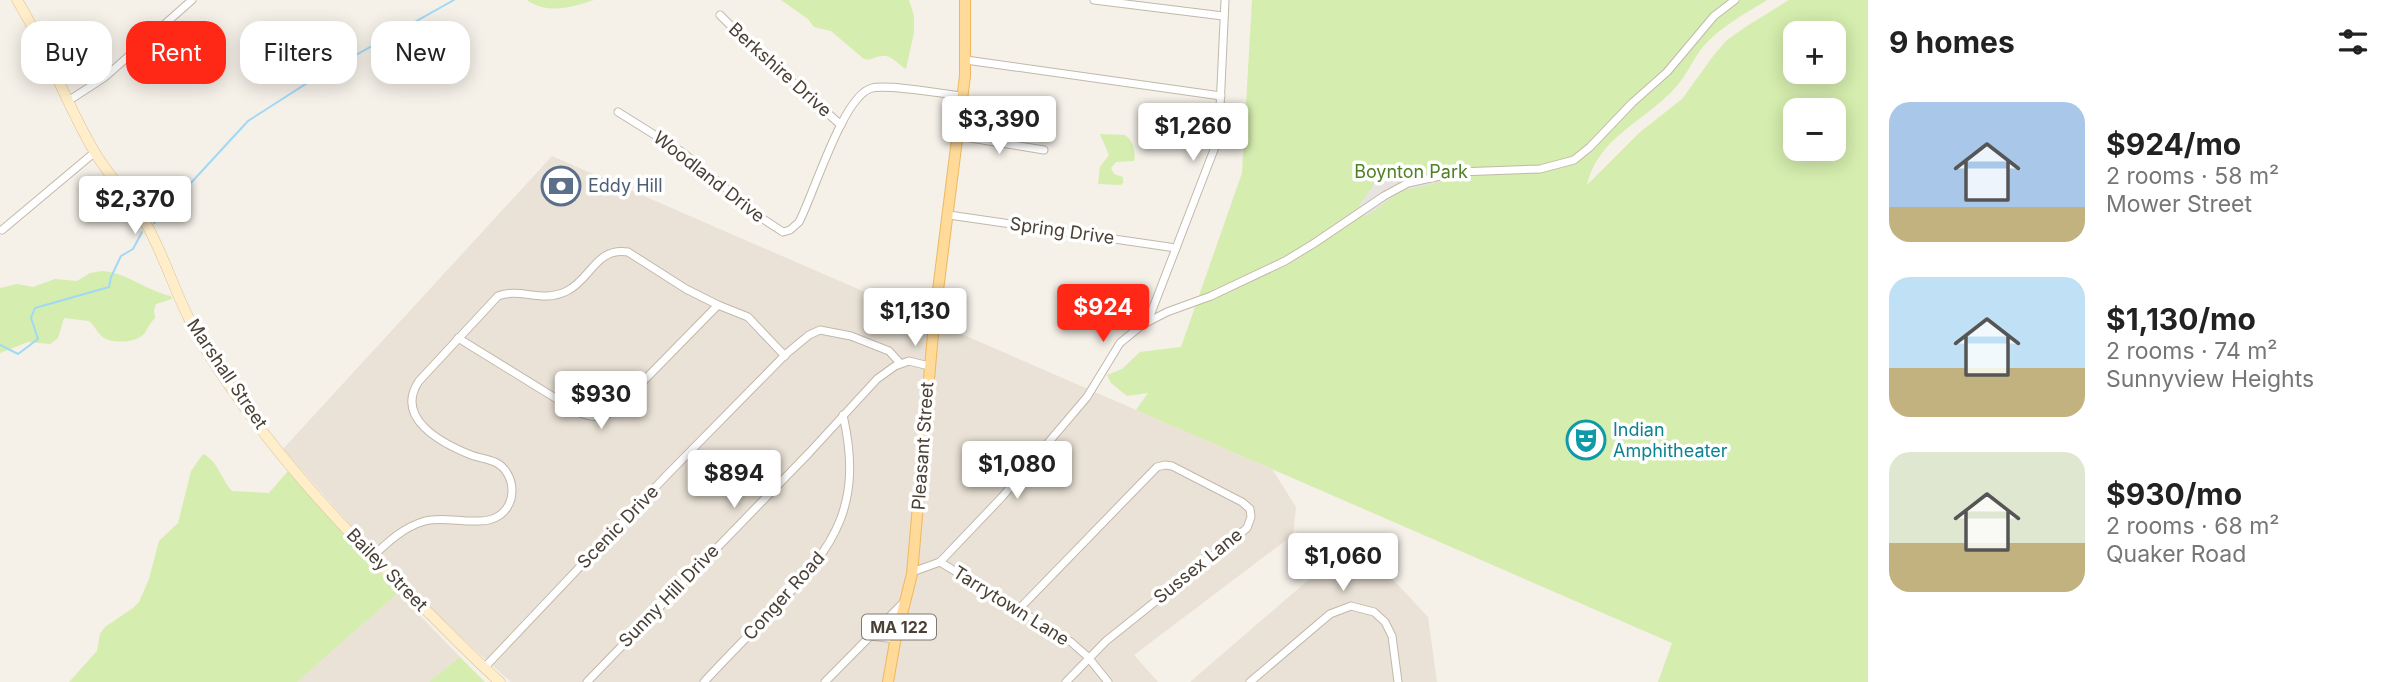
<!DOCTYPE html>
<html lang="en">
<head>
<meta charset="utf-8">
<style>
  :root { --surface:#fff; --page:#f6f6f6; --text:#222; --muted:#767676; --accent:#ff2816 }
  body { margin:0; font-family:Inter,sans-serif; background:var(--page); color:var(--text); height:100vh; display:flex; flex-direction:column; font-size:26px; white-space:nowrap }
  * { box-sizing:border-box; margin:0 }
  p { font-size:23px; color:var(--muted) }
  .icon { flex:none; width:38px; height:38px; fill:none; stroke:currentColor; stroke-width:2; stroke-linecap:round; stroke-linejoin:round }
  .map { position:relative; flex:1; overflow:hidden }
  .sheet { display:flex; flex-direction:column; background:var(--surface); width:525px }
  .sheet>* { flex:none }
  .top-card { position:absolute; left:21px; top:21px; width:665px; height:63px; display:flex; gap:14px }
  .buttons { position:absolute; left:1783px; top:21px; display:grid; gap:14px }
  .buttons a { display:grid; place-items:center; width:63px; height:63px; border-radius:14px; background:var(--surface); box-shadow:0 4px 18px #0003; font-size:35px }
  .price { position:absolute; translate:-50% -60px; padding:0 16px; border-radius:7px; background:#fff; color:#222; font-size:23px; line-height:46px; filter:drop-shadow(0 2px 4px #0008) }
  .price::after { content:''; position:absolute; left:50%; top:42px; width:21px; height:16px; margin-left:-10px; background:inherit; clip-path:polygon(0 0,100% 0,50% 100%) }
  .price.current { background:var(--accent); color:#fff }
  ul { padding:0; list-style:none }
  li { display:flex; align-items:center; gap:21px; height:175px; padding:0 21px }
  li span { display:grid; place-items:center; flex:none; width:196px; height:140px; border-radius:21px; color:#555 }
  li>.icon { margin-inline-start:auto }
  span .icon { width:84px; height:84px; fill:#fffc; stroke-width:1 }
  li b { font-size:30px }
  h2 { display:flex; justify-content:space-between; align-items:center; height:84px; padding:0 21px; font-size:30px }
  .chip { padding:0 24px; border-radius:21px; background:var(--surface); box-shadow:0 4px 18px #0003; font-size:24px; line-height:63px }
  .chip.current { background:var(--accent); color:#fff }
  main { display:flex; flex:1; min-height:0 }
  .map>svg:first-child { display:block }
  .residential { fill:#eae2d6 }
  .green { fill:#d5edae; fill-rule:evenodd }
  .parking { fill:#e6e3e0 }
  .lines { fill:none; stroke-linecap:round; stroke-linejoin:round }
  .stream { stroke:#a0d9f6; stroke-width:2 }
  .street-casing { stroke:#c2b8aa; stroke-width:9 }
  .secondary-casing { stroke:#d9c294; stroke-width:11 }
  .primary-casing { stroke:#eeb85e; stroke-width:12 }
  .street { stroke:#fff; stroke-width:7 }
  .secondary { stroke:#ffeec9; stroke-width:10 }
  .primary { stroke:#ffda98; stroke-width:10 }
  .labels { text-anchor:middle; stroke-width:7; stroke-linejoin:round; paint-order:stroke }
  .shield { fill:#fff; stroke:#807972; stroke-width:2 }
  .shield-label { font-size:16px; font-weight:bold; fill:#4a4036 }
  .street-label { font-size:18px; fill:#4a4036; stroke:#fff }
  .park-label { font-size:18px; fill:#4e8124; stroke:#fff }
  .service-label { font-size:18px; fill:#4e5e75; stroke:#fff; text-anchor:start }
  .culture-label { font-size:18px; fill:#0d838f; stroke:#fff; text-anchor:start }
</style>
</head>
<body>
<main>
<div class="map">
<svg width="1868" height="682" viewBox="0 0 1868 682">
  <rect width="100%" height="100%" fill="#f5f0e8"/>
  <g class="residential">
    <path d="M 552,156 L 1272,469 L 1296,507 L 1293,535 L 1134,655 L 1158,682 L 511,682 L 470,646 L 427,605 L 362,538 L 283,449 Z"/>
    <path d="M 1373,558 L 1428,617 L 1437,682 L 1190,682 L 1329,562 Z"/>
    <path d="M 398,593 L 460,657 L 429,682 L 297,682 Z"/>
  </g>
  <g class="green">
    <path d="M 527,0 L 594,0 C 572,7 548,15 527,0 Z"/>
    <path d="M 781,0 L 909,0 L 914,16 L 914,32 L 906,69 C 898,65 892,54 881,56 C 873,57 872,61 864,59 L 831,31 L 814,27 L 808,19 Z"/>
    <path d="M 1252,0 L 1767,0 C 1743,15 1716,29 1699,52 C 1691,64 1685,77 1675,88 C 1645,121 1597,138 1587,185 L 1639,133 L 1682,99 L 1714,55 L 1727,40 L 1747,26 L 1789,0 L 1868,0 L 1868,682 L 1658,682 L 1672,643 L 1136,410 L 1148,393 L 1127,396 L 1111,383 L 1107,375 L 1122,369 L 1140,352 L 1181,347 L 1242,173 ZM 1796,33 L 1834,33 L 1834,72 L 1796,72 ZM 1796,110 L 1834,110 L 1834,149 L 1796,149 Z"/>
    <path d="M 1100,134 L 1125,135 C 1133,140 1136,153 1134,161 L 1116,162 L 1111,168 L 1114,174 L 1123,177 L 1123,183 L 1121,185 L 1098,184 L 1100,167 L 1109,155 Z"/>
    <path d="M 102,271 C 128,273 147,291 171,296 L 172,299 L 156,304 L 154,310 L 155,318 C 150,323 149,326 146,331 C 140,343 114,344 104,338 C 98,334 95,326 89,321 L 64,318 L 58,338 L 50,344 L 28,342 L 0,353 L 0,288 L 17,284 L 33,287 L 55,279 L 77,281 L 90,273 Z"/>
    <path d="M 203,454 C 219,462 220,478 232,491 L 269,493 L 289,470 L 398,593 L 297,682 L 69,682 L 97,651 L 100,634 L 105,627 L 133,608 L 139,602 L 149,579 L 159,541 L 178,523 L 191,471 Z"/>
    <path d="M 460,657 L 485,682 L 429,682 Z"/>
  </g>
  <path class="parking" d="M 1387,165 L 1409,178 L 1458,167 L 1458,178 L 1401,191 L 1367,216 L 1358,207 Z"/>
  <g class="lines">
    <g class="stream">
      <path d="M 154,223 L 248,121 L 315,78 L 454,0"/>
      <path d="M 0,345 L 18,354 L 38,339 L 31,318 L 35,308 L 109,287 L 111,277 L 121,256 L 133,249 L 142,232"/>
    </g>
    <defs>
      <g id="street">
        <path d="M 1094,0 L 1223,16"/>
        <path d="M 720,15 L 749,44 L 841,125"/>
        <path d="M 966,60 L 1221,96"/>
        <path d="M 68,101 L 105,77 L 192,0"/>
        <path d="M 618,112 L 682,152 L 763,219 L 783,232 L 790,230 L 799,222 C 814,194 843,95 872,88 C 889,84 943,94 963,96"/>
        <path d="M 958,136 L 1044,150"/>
        <path d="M 949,215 L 1176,248"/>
        <path d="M 2,230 L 95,152"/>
        <path d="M 1142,325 L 1167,312 L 1211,296 L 1285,261 L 1313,244 L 1384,196 L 1408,183 L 1458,172 L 1540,169 L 1574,160 L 1590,147 L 1632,103 L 1667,72 L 1714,16 L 1735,0"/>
        <path d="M 458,338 L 578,412 C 592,418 603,419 616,409 L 718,305"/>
        <path d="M 373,556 C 389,541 404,527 425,521 C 452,513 499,537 511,499 C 513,490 512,481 507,473 C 499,459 485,460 471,455 C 441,443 394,418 419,381 L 498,296 C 522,287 540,304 567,291 C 591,279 596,247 628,252 L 686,289 L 718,305 L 748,317 L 785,356"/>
        <path d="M 940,562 L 1071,642 L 1088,657 L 1108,682"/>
        <path d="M 912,572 L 940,562 L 1002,497 L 1087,397 L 1120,343 L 1142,325 L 1151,313 L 1215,147 L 1219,129 L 1225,0"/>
        <path d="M 1019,609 L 1157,467 L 1165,465 L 1172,466 L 1242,502 L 1250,509 L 1251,517 L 1247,528 L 1106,641 L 1066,682"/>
        <path d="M 870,636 L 896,639"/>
        <path d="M 484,668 L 666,476 L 786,354 L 809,335 L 820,330 L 851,336 L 889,351 L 900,363"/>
        <path d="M 587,682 L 809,453 L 877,379 L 895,366 L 909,361 L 929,366"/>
        <path d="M 704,682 C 728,656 753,631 778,605 C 837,544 863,503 843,415"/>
        <path d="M 825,682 L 903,603"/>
        <path d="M 1250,682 L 1330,614 L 1351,606 L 1374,612 L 1385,622 L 1392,636 L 1398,682"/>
      </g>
      <path id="secondary" d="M 17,0 C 47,48 65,102 94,151 C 110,178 133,201 149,229 C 168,265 179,304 200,340 C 261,443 346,532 431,615 C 454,638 476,661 500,682"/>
      <path id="primary" d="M 888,682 L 895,642 L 912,574 L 934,322 L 965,76 L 965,0"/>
    </defs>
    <use href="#street" class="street-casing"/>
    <use href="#secondary" class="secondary-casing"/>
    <use href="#primary" class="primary-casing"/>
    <use href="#street" class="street"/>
    <use href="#secondary" class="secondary"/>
    <use href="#primary" class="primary"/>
  </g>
  <defs>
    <symbol id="bank-ring" viewBox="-11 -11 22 22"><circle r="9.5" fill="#fff" stroke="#5c6f8a" stroke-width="1.5"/><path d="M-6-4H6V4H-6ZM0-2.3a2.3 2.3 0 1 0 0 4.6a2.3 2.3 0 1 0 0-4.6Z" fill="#5c6f8a"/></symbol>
    <symbol id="theatre-ring" viewBox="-11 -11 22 22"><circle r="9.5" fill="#fff" stroke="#0f9aa8" stroke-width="1.5"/><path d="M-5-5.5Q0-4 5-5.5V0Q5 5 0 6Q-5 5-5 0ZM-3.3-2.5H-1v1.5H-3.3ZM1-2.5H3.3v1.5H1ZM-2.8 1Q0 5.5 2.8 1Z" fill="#0f9aa8"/></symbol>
  </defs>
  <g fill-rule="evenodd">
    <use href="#bank-ring" x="539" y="164" width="44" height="44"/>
    <use href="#theatre-ring" x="1564" y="418" width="44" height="44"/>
  </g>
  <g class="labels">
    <rect class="shield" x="862" y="614.5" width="74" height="25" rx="5"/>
    <g class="shield-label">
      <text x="899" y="633">MA 122</text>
    </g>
    <g class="street-label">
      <text transform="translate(780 70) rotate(42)" y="6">Berkshire Drive</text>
      <text transform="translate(709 177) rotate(38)" y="6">Woodland Drive</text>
      <text transform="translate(1062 231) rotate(8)" y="6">Spring Drive</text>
      <text transform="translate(227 374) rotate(56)" y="6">Marshall Street</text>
      <text transform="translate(923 446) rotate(-86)" y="6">Pleasant Street</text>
      <text transform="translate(618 527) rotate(-46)" y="6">Scenic Drive</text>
      <text transform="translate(1198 566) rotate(-39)" y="6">Sussex Lane</text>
      <text transform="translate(387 570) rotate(46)" y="6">Bailey Street</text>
      <text transform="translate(669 596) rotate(-46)" y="6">Sunny Hill Drive</text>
      <text transform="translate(784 596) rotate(-48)" y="6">Conger Road</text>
      <text transform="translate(1011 606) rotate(32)" y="6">Tarrytown Lane</text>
    </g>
    <g class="park-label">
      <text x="1411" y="178">Boynton Park</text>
    </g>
    <g class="service-label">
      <text x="588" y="192">Eddy Hill</text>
    </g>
    <g class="culture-label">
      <text x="1613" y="436">Indian<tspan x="1613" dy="21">Amphitheater</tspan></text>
    </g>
  </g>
</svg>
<div class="buttons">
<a>+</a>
<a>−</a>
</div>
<b class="price" style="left:999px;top:156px">$3,390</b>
<b class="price" style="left:1193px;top:163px">$1,260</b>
<b class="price" style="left:135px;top:236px">$2,370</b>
<b class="price current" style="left:1103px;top:344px">$924</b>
<b class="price" style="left:915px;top:348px">$1,130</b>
<b class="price" style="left:601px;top:431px">$930</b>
<b class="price" style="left:1017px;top:501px">$1,080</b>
<b class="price" style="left:734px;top:510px">$894</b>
<b class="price" style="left:1343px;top:593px">$1,060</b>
<div class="top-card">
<a class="chip">Buy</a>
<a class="chip current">Rent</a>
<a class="chip">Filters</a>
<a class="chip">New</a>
</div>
</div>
<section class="sheet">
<h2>9 homes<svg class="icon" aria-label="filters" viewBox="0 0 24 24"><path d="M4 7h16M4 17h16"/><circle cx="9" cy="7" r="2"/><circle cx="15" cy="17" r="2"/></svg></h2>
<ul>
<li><span style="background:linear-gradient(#a9c7e8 75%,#c2b280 0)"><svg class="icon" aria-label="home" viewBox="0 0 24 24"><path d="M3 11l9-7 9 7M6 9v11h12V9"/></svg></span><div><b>$924/mo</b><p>2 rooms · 58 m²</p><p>Mower Street</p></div></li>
<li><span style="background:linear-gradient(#bfe0f5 65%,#c2b280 0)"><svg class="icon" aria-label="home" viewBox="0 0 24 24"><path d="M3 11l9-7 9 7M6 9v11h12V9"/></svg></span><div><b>$1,130/mo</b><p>2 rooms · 74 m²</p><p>Sunnyview Heights</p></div></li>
<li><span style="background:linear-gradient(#dfe7d0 65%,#c2b280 0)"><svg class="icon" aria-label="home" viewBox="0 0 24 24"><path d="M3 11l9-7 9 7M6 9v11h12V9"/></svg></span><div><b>$930/mo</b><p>2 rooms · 68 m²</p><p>Quaker Road</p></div></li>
</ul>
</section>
</main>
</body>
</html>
